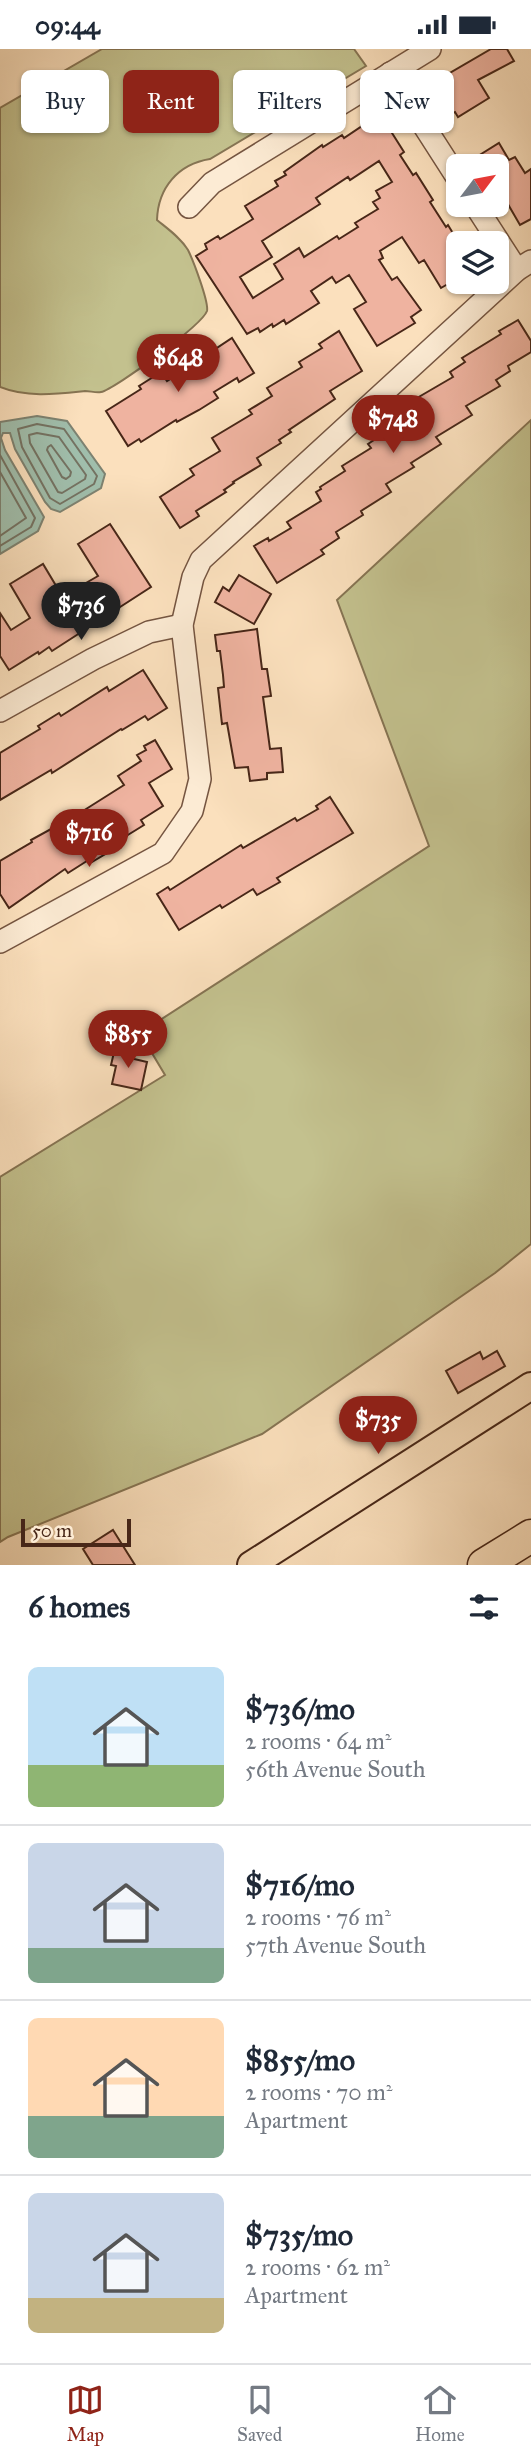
<!DOCTYPE html>
<html lang="en">
<head>
<meta charset="utf-8">
<style>
  :root { --surface:#fff; --page:#f6f6f7; --text:#1f2937; --muted:#747a83; --line:#e0e1e3; --accent:#8f2418 }
  body { margin:0; font-family:"IM FELL Great Primer",serif; background:var(--page); color:var(--text); height:100vh; display:flex; flex-direction:column; font-size:26px; white-space:nowrap }
  * { box-sizing:border-box; margin:0 }
  p { font-size:23px; color:var(--muted) }
  .icon { flex:none; width:38px; height:38px; fill:none; stroke:currentColor; stroke-width:2; stroke-linecap:round; stroke-linejoin:round }
  .map { position:relative; height:1516px; overflow:hidden }
  .side { display:flex; flex-direction:column; background:var(--surface); flex:1 }
  .side>* { flex:none }
  .top-card { position:absolute; left:21px; top:21px; width:490px; height:63px; display:flex; gap:14px }
  .needle { width:46px; rotate:58deg }
  .fabs { position:absolute; left:446px; top:105px; display:grid; gap:14px }
  .fabs a { display:grid; place-items:center; width:63px; height:63px; border-radius:10px; background:var(--surface); box-shadow:0 2px 5px #0004; font-size:35px }
  .scale { position:absolute; left:21px; bottom:18px; width:110px; box-sizing:border-box; padding-left:7px; border:4px solid #482718; border-top:0; font-size:19px; line-height:24px; white-space:nowrap; color:#482718; -webkit-text-stroke:5px #fcebd4; paint-order:stroke }
  .price { position:absolute; translate:-50% -60px; padding:0 16px; border-radius:24px; background:var(--accent); color:#fff; font-size:23px; line-height:46px; filter:drop-shadow(0 2px 4px #0008) }
  .price::after { content:''; position:absolute; left:50%; top:42px; width:21px; height:16px; margin-left:-10px; background:inherit; clip-path:polygon(0 0,100% 0,50% 100%) }
  .price.selected { background:#222; color:#fff }
  ul { padding:0; list-style:none }
  li { display:flex; align-items:center; gap:21px; height:175px; padding:0 28px }
  li+li { border-top:2px solid var(--line) }
  li span { display:grid; place-items:center; flex:none; width:196px; height:140px; border-radius:10px; color:#555 }
  li>.icon { margin-inline-start:auto }
  span .icon { width:84px; height:84px; fill:#fffc; stroke-width:1 }
  li b { font-size:30px }
  h2 { display:flex; justify-content:space-between; align-items:center; height:84px; padding:0 28px; font-size:30px }
  .tag { padding:0 24px; border-radius:10px; background:var(--surface); box-shadow:0 2px 5px #0004; font-size:24px; line-height:63px }
  .tag.selected { background:var(--accent); color:#fff }
  .status { display:flex; justify-content:space-between; align-items:center; height:49px; padding:0 35px; background:var(--surface); direction:ltr }
  .status svg { height:19px; fill:currentColor }
  .dock { display:flex; justify-content:space-around; align-items:center; height:98px; border-top:2px solid var(--line); background:var(--surface); font-size:19px; color:var(--muted) }
  .dock a { display:grid; justify-items:center; gap:4px }
  .dock .selected { color:var(--accent) }
  .map>svg:first-child { display:block }
  .green { fill:#c3c18e; stroke:#867453; stroke-width:2 }
  .water { fill:#a0beac; stroke:#7d8271; stroke-width:2 }
  .lines { fill:none; stroke-linecap:round; stroke-linejoin:round }
  .shore { stroke:#747262; stroke-width:2 }
  .building { fill:#efb3a0; stroke:#482718; stroke-width:2; fill-rule:evenodd }
  .minor-casing { stroke:#755541; stroke-width:24 }
  .major-casing { stroke:#482718; stroke-width:30 }
  .highway-casing { stroke:#482718; stroke-width:35 }
  .minor { stroke:#fcebd4; stroke-width:21 }
  .major { stroke:#fbe0bd; stroke-width:26 }
  .highway { stroke:#fbe0bd; stroke-width:32 }
</style>
</head>
<body>
<div class="status"><b>09:44</b><svg viewBox="0 0 49 12"><path d="M0 12V9h3v3zM5 12V6h3v6zM10 12V3h3v9zM15 12V0h3v12zM26 1h20v11H26zM47 4h2v5h-2z"/></svg></div>
<div class="map">
<svg width="531" height="1516" viewBox="0 0 531 1516">
  <rect width="100%" height="100%" fill="#fbe0bd"/>
  <filter id="stains"><feTurbulence type="fractalNoise" baseFrequency=".00286" numOctaves="4"/><feColorMatrix values="0 0 0 0 .2 0 0 0 0 .09 0 0 0 0 .02 0 0 0 .5 -.17"/></filter>
  <radialGradient id="worn" r=".72"><stop offset=".6" stop-color="#630" stop-opacity="0"/><stop offset="1" stop-color="#630" stop-opacity=".3"/></radialGradient>
  <g class="green">
    <path d="M 102,0 L 354,0 L 366,17 L 210,110 C 178,115 158,139 157,171 C 168,180 181,189 188,201 C 193,211 209,253 207,262 C 202,276 115,340 101,343 C 96,344 90,342 85,342 C 57,345 27,349 0,338 L 0,59 Z"/>
    <path d="M 531,371 L 531,1195 L 495,1224 L 262,1385 L 8,1488 L 0,1493 L 0,1128 L 165,1026 L 140,984 L 429,797 L 337,551 Z"/>
  </g>
  <path class="water" d="M 37,367 L 67,372 L 105,425 L 101,439 L 60,463 L 51,460 L 45,453 L 15,400 L 10,384 L 3,384 L 1,389 L 5,401 L 44,468 L 38,482 L 0,505 L 0,373 Z"/>
  <g class="lines">
    <g class="shore">
      <path d="M 37,375 L 64,380 L 97,427 L 94,435 L 60,455 L 50,449 L 22,398 L 18,380 Z"/>
      <path d="M 37,384 L 59,388 L 86,426 L 85,430 L 62,444 L 58,443 L 30,394 L 29,386 Z"/>
      <path d="M 51,396 L 71,423 L 70,427 L 66,430 L 62,428 L 47,401 L 48,398 Z"/>
      <path d="M 0,406 L 35,469 L 31,478 L 0,497"/>
      <path d="M 0,423 L 26,469 L 0,487"/>
    </g>
  </g>
  <g class="building">
    <path d="M 491,0 L 507,0 L 514,12 L 478,31 L 489,49 L 458,68 L 455,63 L 446,68 L 431,43 L 434,41 L 431,35 Z"/>
    <path d="M 380,65 L 404,103 L 400,106 L 413,126 L 416,124 L 433,151 L 430,153 L 446,178 L 448,176 L 454,186 L 451,187 L 458,201 L 458,229 L 441,239 L 424,211 L 419,214 L 402,188 L 380,202 L 383,209 L 379,211 L 392,231 L 397,228 L 421,261 L 411,268 L 415,274 L 377,297 L 354,260 L 366,253 L 349,226 L 336,234 L 332,228 L 311,242 L 319,254 L 286,275 L 284,271 L 273,278 L 272,275 L 260,283 L 258,279 L 247,285 L 196,207 L 207,200 L 205,195 L 218,187 L 220,190 L 253,170 L 245,157 L 278,137 L 275,132 L 286,126 L 284,123 L 322,96 L 323,98 L 342,86 L 344,89 ZM 379,112 L 392,133 L 376,142 L 380,149 L 373,153 L 378,160 L 355,174 L 358,178 L 339,190 L 337,187 L 304,208 L 299,199 L 274,215 L 283,230 L 253,249 L 240,228 L 272,208 L 262,192 L 320,155 L 316,149 L 348,128 L 350,131 Z"/>
    <path d="M 499,94 L 509,111 L 515,108 L 525,124 L 531,120 L 531,170 L 520,176 L 501,143 L 497,145 L 497,117 L 484,117 L 478,107 Z"/>
    <path d="M 518,271 L 531,292 L 531,303 L 508,317 L 510,322 L 496,331 L 500,337 L 466,357 L 472,366 L 436,388 L 441,395 L 411,414 L 414,418 L 386,435 L 391,443 L 361,462 L 363,466 L 336,483 L 339,489 L 321,501 L 324,505 L 277,534 L 254,497 L 268,489 L 269,492 L 291,479 L 287,473 L 321,452 L 316,443 L 321,440 L 320,438 L 345,422 L 342,417 L 371,399 L 368,395 L 374,391 L 407,370 L 404,365 L 421,355 L 417,349 L 453,328 L 450,323 L 465,313 L 462,309 L 501,285 L 499,282 Z"/>
    <path d="M 339,282 L 362,322 L 330,342 L 335,350 L 289,381 L 291,383 L 279,391 L 281,394 L 257,409 L 261,416 L 233,433 L 234,434 L 224,441 L 226,443 L 196,462 L 199,467 L 180,479 L 160,448 L 194,426 L 190,420 L 220,402 L 212,389 L 252,365 L 249,361 L 272,347 L 267,339 L 302,318 L 299,313 L 322,299 L 319,295 Z"/>
    <path d="M 232,289 L 254,324 L 239,333 L 237,329 L 214,343 L 218,349 L 199,361 L 177,373 L 176,371 L 141,393 L 139,390 L 128,397 L 106,362 L 141,340 L 139,337 L 161,323 L 167,332 Z"/>
    <path d="M 110,475 L 151,538 L 52,602 L 49,598 L 39,605 L 38,603 L 9,621 L 0,607 L 0,564 L 11,581 L 30,569 L 10,535 L 43,515 L 61,545 L 70,539 L 72,542 L 98,527 L 78,495 Z"/>
    <path d="M 239,526 L 271,545 L 254,575 L 215,553 L 223,538 L 229,542 Z"/>
    <path d="M 257,580 L 262,620 L 267,620 L 271,647 L 263,648 L 270,700 L 281,699 L 283,723 L 267,724 L 267,730 L 250,732 L 248,718 L 235,719 L 227,674 L 222,675 L 218,639 L 224,638 L 223,626 L 220,602 L 217,602 L 215,586 Z"/>
    <path d="M 143,621 L 167,659 L 148,671 L 145,667 L 122,681 L 121,680 L 52,724 L 51,721 L 0,751 L 0,704 L 40,680 L 38,677 L 59,664 L 61,667 L 107,638 L 109,642 Z"/>
    <path d="M 155,691 L 172,720 L 149,734 L 163,757 L 141,771 L 144,776 L 110,797 L 112,801 L 92,813 L 90,810 L 68,824 L 65,820 L 9,859 L 0,845 L 0,812 L 32,793 L 31,791 L 75,767 L 124,736 L 118,727 L 141,712 L 137,706 L 146,701 L 144,697 Z"/>
    <path d="M 330,748 L 353,784 L 277,829 L 280,833 L 257,846 L 253,840 L 222,859 L 220,856 L 179,881 L 157,845 L 168,838 L 170,841 L 241,796 L 243,799 L 295,769 L 297,772 L 318,760 L 316,757 Z"/>
    <path d="M 115,999 L 132,1003 L 130,1009 L 147,1013 L 141,1041 L 112,1035 L 116,1017 L 111,1016 Z"/>
    <path d="M 497,1302 L 505,1317 L 458,1344 L 446,1322 L 480,1303 L 483,1310 Z"/>
    <path d="M 113,1481 L 135,1516 L 93,1516 L 83,1500 Z"/>
  </g>
  <g class="lines">
    <defs>
      <g id="minor">
        <path d="M 390,24 L 458,130"/>
        <path d="M 475,156 L 517,221"/>
        <path d="M 189,158 L 212,134 L 430,0"/>
        <path d="M 0,662 L 93,610 L 149,583 L 182,576"/>
        <path d="M 0,893 L 163,804 L 192,762 L 200,730 L 182,576 L 193,528 L 201,511 L 517,221 L 531,212"/>
      </g>
      <path id="major" d="M 251,1516 L 531,1337"/>
      <path id="highway" d="M 484,1516 L 531,1487"/>
    </defs>
    <use href="#minor" class="minor-casing"/>
    <use href="#major" class="major-casing"/>
    <use href="#highway" class="highway-casing"/>
    <use href="#minor" class="minor"/>
    <use href="#major" class="major"/>
    <use href="#highway" class="highway"/>
  </g>
  <rect width="100%" height="100%" filter="url(#stains)"/>
  <rect width="100%" height="100%" fill="url(#worn)"/>
</svg>
<div class="fabs">
<a><svg class="needle" viewBox="-14 -14 28 28"><path d="M0-13l5 13h-10z" fill="#e53935"/><path d="M0 13l5-13h-10z" fill="#747a83"/></svg></a>
<a><svg class="icon" aria-label="layers" viewBox="0 0 24 24"><path d="M12 4l9 5-9 5-9-5zM3 14l9 5 9-5"/></svg></a>
</div>
<div class="scale">50 m</div>
<b class="price" style="left:178px;top:345px">$648</b>
<b class="price" style="left:393px;top:406px">$748</b>
<b class="price selected" style="left:81px;top:593px">$736</b>
<b class="price" style="left:89px;top:820px">$716</b>
<b class="price" style="left:128px;top:1021px">$855</b>
<b class="price" style="left:378px;top:1407px">$735</b>
<div class="top-card">
<a class="tag">Buy</a>
<a class="tag selected">Rent</a>
<a class="tag">Filters</a>
<a class="tag">New</a>
</div>
</div>
<section class="side">
<h2>6 homes<svg class="icon" aria-label="filters" viewBox="0 0 24 24"><path d="M4 7h16M4 17h16"/><circle cx="9" cy="7" r="2"/><circle cx="15" cy="17" r="2"/></svg></h2>
<ul>
<li><span style="background:linear-gradient(#bfe0f5 70%,#8fb573 0)"><svg class="icon" aria-label="home" viewBox="0 0 24 24"><path d="M3 11l9-7 9 7M6 9v11h12V9"/></svg></span><div><b>$736/mo</b><p>2 rooms · 64 m²</p><p>56th Avenue South</p></div></li>
<li><span style="background:linear-gradient(#c9d6e8 75%,#7fa58c 0)"><svg class="icon" aria-label="home" viewBox="0 0 24 24"><path d="M3 11l9-7 9 7M6 9v11h12V9"/></svg></span><div><b>$716/mo</b><p>2 rooms · 76 m²</p><p>57th Avenue South</p></div></li>
<li><span style="background:linear-gradient(#ffd9b3 70%,#7fa58c 0)"><svg class="icon" aria-label="home" viewBox="0 0 24 24"><path d="M3 11l9-7 9 7M6 9v11h12V9"/></svg></span><div><b>$855/mo</b><p>2 rooms · 70 m²</p><p>Apartment</p></div></li>
<li><span style="background:linear-gradient(#c9d6e8 75%,#c2b280 0)"><svg class="icon" aria-label="home" viewBox="0 0 24 24"><path d="M3 11l9-7 9 7M6 9v11h12V9"/></svg></span><div><b>$735/mo</b><p>2 rooms · 62 m²</p><p>Apartment</p></div></li>
</ul>
</section>
<nav class="dock">
<a class="selected"><svg class="icon" aria-label="map" viewBox="0 0 24 24"><path d="M3 6l6-2 6 2 6-2v14l-6 2-6-2-6 2zM9 4v14M15 6v14"/></svg>Map</a>
<a><svg class="icon" aria-label="saved" viewBox="0 0 24 24"><path d="M7 4h10v16l-5-4-5 4z"/></svg>Saved</a>
<a><svg class="icon" aria-label="home" viewBox="0 0 24 24"><path d="M3 11l9-7 9 7M6 9v11h12V9"/></svg>Home</a>
</nav>
</body>
</html>
